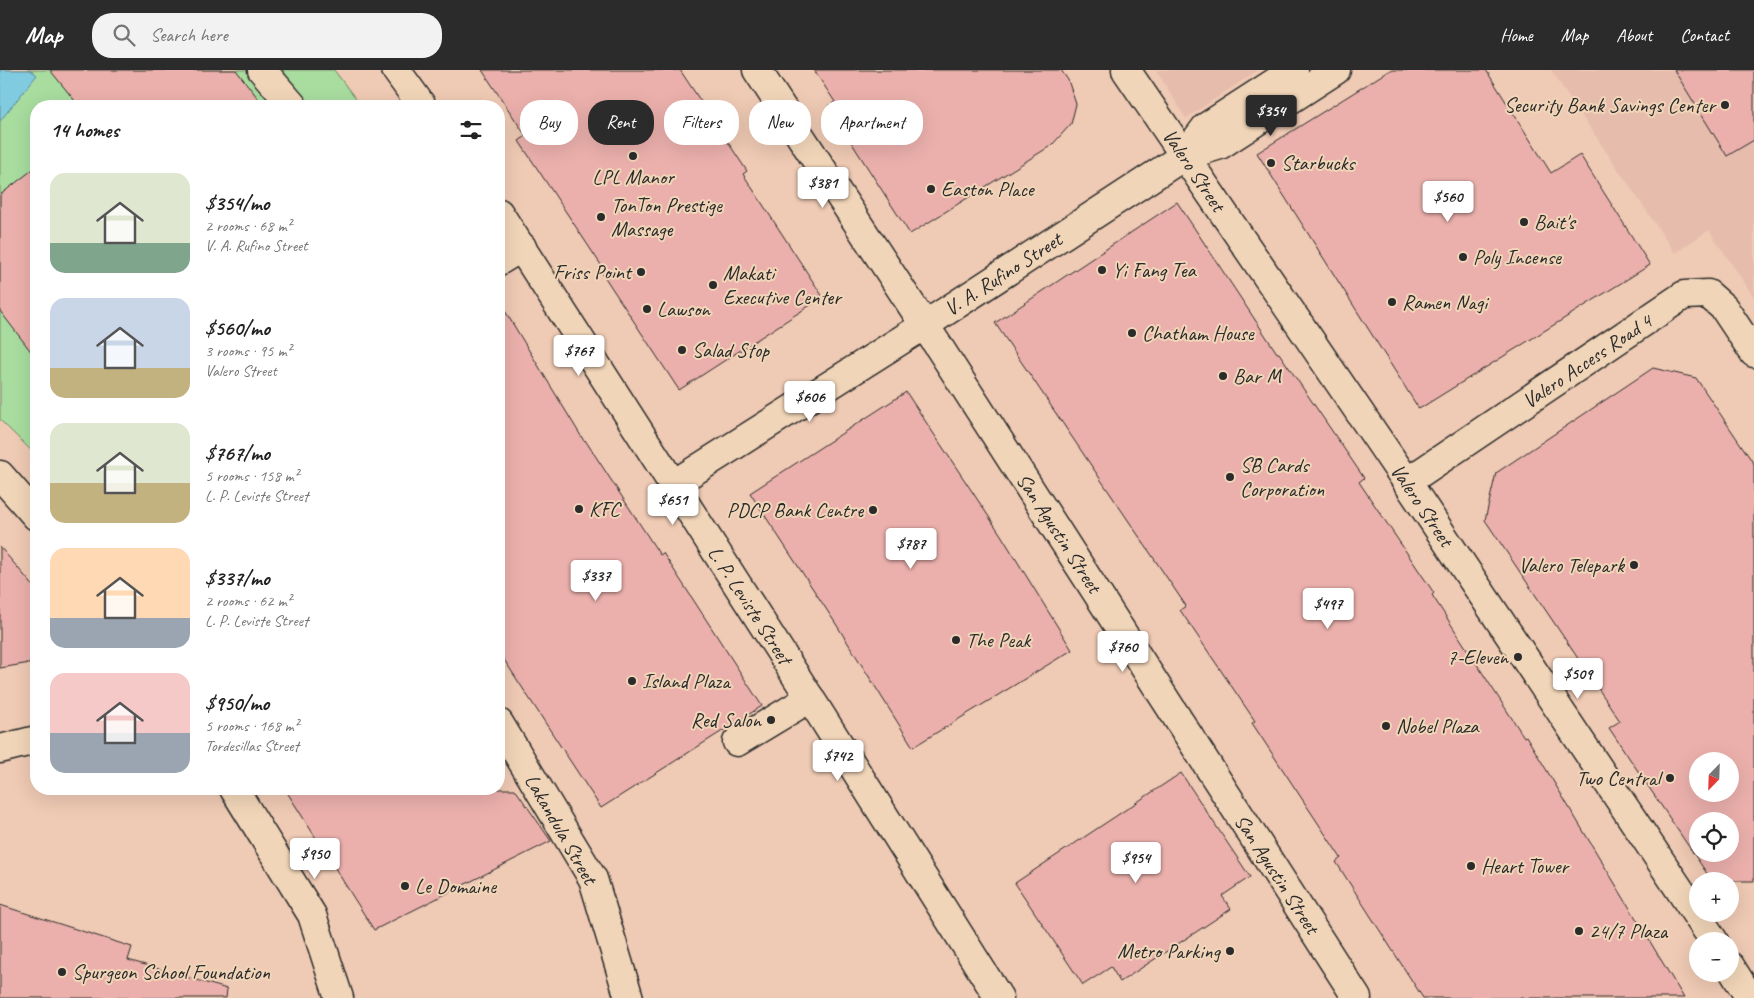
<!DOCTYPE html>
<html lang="en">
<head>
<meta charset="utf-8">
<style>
  :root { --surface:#fff; --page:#f2f2f2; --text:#222; --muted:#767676; --accent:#2b2b2b }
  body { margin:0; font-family:Caveat,sans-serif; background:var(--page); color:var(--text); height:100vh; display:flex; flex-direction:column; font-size:19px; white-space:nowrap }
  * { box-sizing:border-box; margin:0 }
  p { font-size:16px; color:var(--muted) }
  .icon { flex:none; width:28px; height:28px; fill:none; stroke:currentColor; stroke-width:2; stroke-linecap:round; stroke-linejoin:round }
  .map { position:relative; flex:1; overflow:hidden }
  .side { position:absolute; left:30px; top:30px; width:475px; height:695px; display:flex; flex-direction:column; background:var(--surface); border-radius:20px; box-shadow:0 5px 20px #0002 }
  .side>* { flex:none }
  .hud { position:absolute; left:520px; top:30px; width:475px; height:45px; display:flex; gap:10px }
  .needle { width:32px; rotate:203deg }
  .tools { position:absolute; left:1689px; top:682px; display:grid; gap:10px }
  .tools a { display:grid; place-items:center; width:50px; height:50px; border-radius:50%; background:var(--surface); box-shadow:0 5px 20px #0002; font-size:25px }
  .price { position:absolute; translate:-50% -42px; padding:0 11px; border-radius:5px; background:#fff; color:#222; font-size:16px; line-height:32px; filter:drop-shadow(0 1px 2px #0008) }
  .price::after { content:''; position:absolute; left:50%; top:30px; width:15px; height:11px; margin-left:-8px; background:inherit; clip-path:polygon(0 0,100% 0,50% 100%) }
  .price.current { background:var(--accent); color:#fff }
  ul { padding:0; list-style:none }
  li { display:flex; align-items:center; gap:15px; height:125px; padding:0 20px }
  li span { display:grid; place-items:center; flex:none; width:140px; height:100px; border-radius:15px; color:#555 }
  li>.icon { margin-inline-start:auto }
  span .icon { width:60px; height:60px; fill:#fffc; stroke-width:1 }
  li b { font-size:21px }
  h2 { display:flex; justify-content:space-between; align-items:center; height:60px; padding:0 20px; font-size:21px }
  .tag { padding:0 18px; border-radius:20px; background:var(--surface); box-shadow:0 5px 20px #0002; font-size:18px; line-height:45px }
  .tag.current { background:var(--accent); color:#fff }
  header { display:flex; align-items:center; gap:30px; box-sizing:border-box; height:70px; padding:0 25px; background:var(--accent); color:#fff }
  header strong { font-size:24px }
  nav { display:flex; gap:28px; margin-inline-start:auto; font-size:18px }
  .search { width:350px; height:45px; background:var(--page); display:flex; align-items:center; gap:12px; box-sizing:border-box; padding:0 18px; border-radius:20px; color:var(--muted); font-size:19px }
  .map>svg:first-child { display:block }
  .built { fill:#e6bcad }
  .green { fill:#a8dd9f; stroke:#6a8465 }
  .water { fill:#80cbe0; stroke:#5e8b98 }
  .building { fill:#ebb0ac; stroke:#2b2b2b; fill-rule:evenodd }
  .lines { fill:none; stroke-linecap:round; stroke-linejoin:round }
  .minor-casing { stroke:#2b2b2b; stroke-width:31 }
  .minor { stroke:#f1d5b8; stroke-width:28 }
  .poi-dot { fill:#2b2b2b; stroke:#f1d5b8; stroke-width:2 }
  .labels { text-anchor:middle; stroke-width:4; stroke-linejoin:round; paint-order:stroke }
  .poi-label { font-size:21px; fill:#2b2b2b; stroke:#f1d5b8; text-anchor:start }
  .street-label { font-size:21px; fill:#2b2b2b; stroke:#f1d5b8 }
</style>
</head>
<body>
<header>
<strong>Map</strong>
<div class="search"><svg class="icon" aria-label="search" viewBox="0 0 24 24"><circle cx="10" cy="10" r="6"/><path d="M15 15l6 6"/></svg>Search here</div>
<nav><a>Home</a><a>Map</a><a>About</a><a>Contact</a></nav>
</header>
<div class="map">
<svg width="1754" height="928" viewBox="0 0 1754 928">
  <rect width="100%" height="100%" fill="#efcab4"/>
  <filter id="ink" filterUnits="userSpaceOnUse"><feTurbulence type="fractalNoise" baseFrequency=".02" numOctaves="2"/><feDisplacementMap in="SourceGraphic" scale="10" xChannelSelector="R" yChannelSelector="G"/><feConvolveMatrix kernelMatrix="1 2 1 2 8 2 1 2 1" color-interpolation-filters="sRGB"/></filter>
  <g filter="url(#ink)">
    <g class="built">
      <path d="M 1156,0 L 1258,0 L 1186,48 Z"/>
      <path d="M 1551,0 L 1754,0 L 1754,227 L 1709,160 L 1675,183 Z"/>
    </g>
    <path class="green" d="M 0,0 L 334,0 L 361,36 L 36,36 L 36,385 L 0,350 Z"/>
    <path class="water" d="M 0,0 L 30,0 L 37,5 L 0,51 Z"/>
    <g class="building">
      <path d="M 50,0 L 236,0 L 264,36 L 79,36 Z"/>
      <path d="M 482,0 L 680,0 L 747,101 L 743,104 L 823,227 L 679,320 L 602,203 L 605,201 L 519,71 L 526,66 Z"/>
      <path d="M 814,0 L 1061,0 L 1068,10 L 1076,34 L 1071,54 L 1052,75 L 910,164 L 828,36 L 835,32 Z"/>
      <path d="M 1390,0 L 1486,0 L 1551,103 L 1580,85 L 1650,195 L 1419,339 L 1257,83 Z"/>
      <path d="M 1674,0 L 1754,0 L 1754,70 L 1727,86 Z"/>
      <path d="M 36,97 L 36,288 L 0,241 L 0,125 Z"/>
      <path d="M 1177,132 L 1277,283 L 1279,283 L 1364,408 L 1359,412 L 1434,523 L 1432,525 L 1524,667 L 1526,666 L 1684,928 L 1423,928 L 1336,792 L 1341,788 L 1252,653 L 1255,651 L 1180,540 L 1186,536 L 995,253 Z"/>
      <path d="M 499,231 L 584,371 L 585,370 L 660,485 L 663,483 L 762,636 L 601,738 L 499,582 Z"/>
      <path d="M 1653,298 L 1696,308 L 1754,394 L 1754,811 L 1712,811 L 1609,658 L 1620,651 L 1485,450 L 1496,403 ZM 1698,691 L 1730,691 L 1730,724 L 1698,724 ZM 1698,751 L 1730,751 L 1730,784 L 1698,784 Z"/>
      <path d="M 906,322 L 1001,465 L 1072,580 L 913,677 L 836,554 L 750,423 Z"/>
      <path d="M 0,477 L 36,519 L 36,592 L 0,598 Z"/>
      <path d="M 1181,703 L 1250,807 L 1222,826 L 1231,839 L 1120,912 L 1111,897 L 1083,915 L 1015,813 Z"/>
      <path d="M 285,719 L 515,719 L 551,771 L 374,860 Z"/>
      <path d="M 0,835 L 132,877 L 128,890 L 227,919 L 226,928 L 0,928 Z"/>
    </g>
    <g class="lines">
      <defs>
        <g id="minor">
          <path d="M 262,0 L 293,36"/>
          <path d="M 396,0 L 422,36"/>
          <path d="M 757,0 L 939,277 L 1357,928"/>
          <path d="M 1126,0 L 1407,412 L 1714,871"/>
          <path d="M 1184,86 L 1206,57 L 1294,0"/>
          <path d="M 499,143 L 810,628 L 999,928"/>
          <path d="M 499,191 L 522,177"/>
          <path d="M 0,405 L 36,446"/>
          <path d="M 1407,412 L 1684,225 L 1708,224 L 1724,238 L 1754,283"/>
          <path d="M 672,415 L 925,255 L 1184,86 L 1220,75 L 1336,0"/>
          <path d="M 499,653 L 593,809 L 629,928"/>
          <path d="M 737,672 L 810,628"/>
          <path d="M 0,679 L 36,670"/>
          <path d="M 234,719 L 312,845 L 339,928"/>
          <path d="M 1730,896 L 1750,928"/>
        </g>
      </defs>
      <use href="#minor" class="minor-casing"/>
      <use href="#minor" class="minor"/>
    </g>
  </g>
  <g class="poi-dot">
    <circle cx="1725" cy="35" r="5"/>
    <circle cx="633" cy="86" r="5"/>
    <circle cx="1271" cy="93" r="5"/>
    <circle cx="931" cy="119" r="5"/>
    <circle cx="601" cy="147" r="5"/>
    <circle cx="1524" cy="152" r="5"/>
    <circle cx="1463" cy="187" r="5"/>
    <circle cx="1102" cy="200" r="5"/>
    <circle cx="641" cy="202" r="5"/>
    <circle cx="713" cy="215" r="5"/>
    <circle cx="1392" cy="232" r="5"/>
    <circle cx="647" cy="239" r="5"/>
    <circle cx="1132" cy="263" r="5"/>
    <circle cx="682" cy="280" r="5"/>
    <circle cx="1223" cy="306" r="5"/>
    <circle cx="1230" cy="407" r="5"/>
    <circle cx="579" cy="439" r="5"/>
    <circle cx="873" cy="440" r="5"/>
    <circle cx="1634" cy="495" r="5"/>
    <circle cx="956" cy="570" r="5"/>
    <circle cx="1518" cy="587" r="5"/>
    <circle cx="632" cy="611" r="5"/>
    <circle cx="771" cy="650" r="5"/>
    <circle cx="1386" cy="656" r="5"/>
    <circle cx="1670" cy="708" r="5"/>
    <circle cx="1471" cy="796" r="5"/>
    <circle cx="405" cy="816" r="5"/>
    <circle cx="1579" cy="861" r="5"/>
    <circle cx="1230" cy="881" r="5"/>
    <circle cx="62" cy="902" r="5"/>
  </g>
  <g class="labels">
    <g class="poi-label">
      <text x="1715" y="42" text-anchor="end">Security Bank Savings Center</text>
      <text x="1281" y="100">Starbucks</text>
      <text x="633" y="114" text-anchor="middle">LPL Manor</text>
      <text x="941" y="126">Easton Place</text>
      <text x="611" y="142">TonTon Prestige<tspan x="611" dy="24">Massage</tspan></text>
      <text x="1534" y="159">Bait's</text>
      <text x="1473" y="194">Poly Incense</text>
      <text x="1112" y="207">Yi Fang Tea</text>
      <text x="631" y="209" text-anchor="end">Friss Point</text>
      <text x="723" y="210">Makati<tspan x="723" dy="24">Executive Center</tspan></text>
      <text x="1402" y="239">Ramen Nagi</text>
      <text x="657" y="246">Lawson</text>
      <text x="1142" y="270">Chatham House</text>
      <text x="692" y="287">Salad Stop</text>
      <text x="1233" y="313">Bar M</text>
      <text x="1240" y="402">SB Cards<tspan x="1240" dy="24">Corporation</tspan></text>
      <text x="589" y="446">KFC</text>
      <text x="863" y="447" text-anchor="end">PDCP Bank Centre</text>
      <text x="1624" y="502" text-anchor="end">Valero Telepark</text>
      <text x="966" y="577">The Peak</text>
      <text x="1508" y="594" text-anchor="end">7-Eleven</text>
      <text x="642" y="618">Island Plaza</text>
      <text x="761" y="657" text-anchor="end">Red Salon</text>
      <text x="1396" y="663">Nobel Plaza</text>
      <text x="1660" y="715" text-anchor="end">Two Central</text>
      <text x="1481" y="803">Heart Tower</text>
      <text x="415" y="823">Le Domaine</text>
      <text x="1589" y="868">24/7 Plaza</text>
      <text x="1220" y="888" text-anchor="end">Metro Parking</text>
      <text x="72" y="909">Spurgeon School Foundation</text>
    </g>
    <g class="street-label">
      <text transform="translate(1194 100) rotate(56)" y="7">Valero Street</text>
      <text transform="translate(1003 204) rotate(-33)" y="7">V. A. Rufino Street</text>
      <text transform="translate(1587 291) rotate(-34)" y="7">Valero Access Road 4</text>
      <text transform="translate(1422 435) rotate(56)" y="7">Valero Street</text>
      <text transform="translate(1059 463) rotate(57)" y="7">San Agustin Street</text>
      <text transform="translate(750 535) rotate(57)" y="7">L. P. Leviste Street</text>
      <text transform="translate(561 759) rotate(60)" y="7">Lakandula Street</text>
      <text transform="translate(1277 804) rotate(57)" y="7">San Agustin Street</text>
    </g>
  </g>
</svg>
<div class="tools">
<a><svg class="needle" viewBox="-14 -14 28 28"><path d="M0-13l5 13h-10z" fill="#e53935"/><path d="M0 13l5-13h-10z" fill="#767676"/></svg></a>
<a><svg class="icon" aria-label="locate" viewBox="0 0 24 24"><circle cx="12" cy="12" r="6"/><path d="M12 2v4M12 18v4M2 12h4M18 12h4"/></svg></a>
<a>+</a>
<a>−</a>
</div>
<b class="price current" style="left:1271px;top:67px">$354</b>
<b class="price" style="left:823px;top:139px">$381</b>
<b class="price" style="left:1448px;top:153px">$560</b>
<b class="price" style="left:579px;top:307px">$767</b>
<b class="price" style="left:810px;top:353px">$606</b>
<b class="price" style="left:673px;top:456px">$651</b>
<b class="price" style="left:911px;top:500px">$787</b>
<b class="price" style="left:596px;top:532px">$337</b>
<b class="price" style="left:1328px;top:560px">$497</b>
<b class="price" style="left:1123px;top:603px">$760</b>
<b class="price" style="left:1578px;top:630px">$509</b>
<b class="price" style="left:838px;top:712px">$742</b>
<b class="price" style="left:315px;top:810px">$950</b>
<b class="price" style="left:1136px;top:814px">$954</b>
<div class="hud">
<a class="tag">Buy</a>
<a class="tag current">Rent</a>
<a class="tag">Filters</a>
<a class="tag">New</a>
<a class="tag">Apartment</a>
</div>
<section class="side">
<h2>14 homes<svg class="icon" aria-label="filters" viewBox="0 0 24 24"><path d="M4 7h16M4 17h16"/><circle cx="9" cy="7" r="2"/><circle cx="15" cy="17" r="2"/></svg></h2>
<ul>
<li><span style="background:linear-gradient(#dfe7d0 70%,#7fa58c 0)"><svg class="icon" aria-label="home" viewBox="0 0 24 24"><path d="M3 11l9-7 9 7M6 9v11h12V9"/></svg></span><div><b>$354/mo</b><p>2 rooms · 68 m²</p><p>V. A. Rufino Street</p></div></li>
<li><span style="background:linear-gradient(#c9d6e8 70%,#c2b280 0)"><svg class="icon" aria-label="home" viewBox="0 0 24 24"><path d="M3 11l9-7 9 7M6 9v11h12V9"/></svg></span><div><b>$560/mo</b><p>3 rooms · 95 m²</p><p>Valero Street</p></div></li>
<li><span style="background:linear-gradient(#dfe7d0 60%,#c2b280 0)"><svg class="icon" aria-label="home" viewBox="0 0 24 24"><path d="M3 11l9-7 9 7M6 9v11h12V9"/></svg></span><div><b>$767/mo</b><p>5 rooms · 158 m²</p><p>L. P. Leviste Street</p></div></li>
<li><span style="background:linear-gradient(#ffd9b3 70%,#9aa5b1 0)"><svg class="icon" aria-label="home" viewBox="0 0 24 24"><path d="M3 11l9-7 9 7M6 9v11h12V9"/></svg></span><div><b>$337/mo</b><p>2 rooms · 62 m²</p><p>L. P. Leviste Street</p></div></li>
<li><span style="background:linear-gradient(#f6c9c9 60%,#9aa5b1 0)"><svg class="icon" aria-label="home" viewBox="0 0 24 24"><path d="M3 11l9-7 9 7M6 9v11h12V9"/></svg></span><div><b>$950/mo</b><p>5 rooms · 168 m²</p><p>Tordesillas Street</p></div></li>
</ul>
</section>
</div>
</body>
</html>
